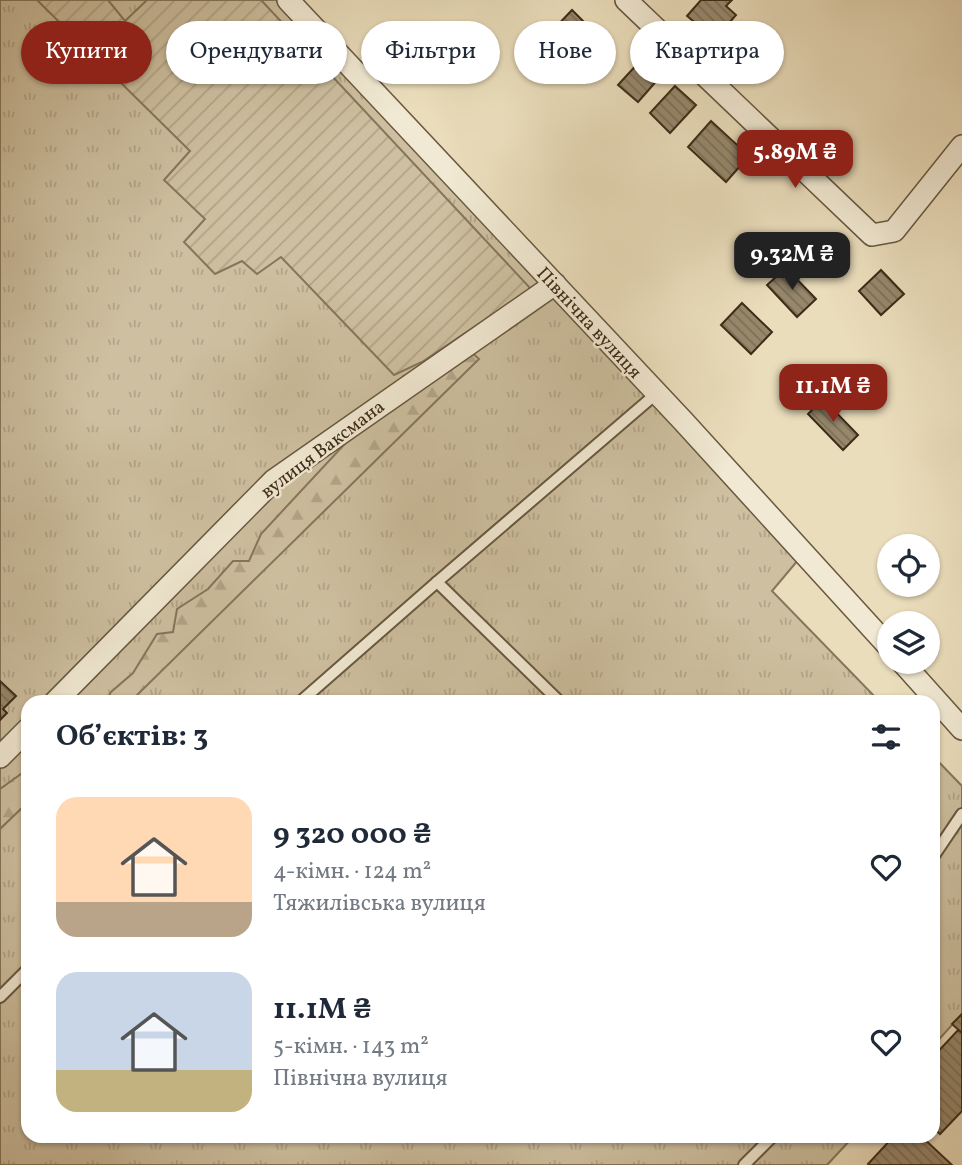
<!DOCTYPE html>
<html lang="uk">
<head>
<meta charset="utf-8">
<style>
  :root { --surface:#fff; --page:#f6f6f7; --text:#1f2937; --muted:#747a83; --accent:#8f2418 }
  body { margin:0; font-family:Vollkorn,serif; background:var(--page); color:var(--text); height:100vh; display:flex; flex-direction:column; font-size:26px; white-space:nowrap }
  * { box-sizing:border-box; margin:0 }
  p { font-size:23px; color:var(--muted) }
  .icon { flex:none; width:38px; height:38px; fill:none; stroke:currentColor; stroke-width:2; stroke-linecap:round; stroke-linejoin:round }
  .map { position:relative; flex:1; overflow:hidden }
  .drawer { position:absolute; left:21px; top:695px; width:919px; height:448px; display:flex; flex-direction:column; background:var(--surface); border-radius:21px; box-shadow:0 2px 5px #0004 }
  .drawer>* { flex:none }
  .banner { position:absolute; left:21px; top:21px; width:920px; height:63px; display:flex; gap:14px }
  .controls { position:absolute; left:877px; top:534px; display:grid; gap:14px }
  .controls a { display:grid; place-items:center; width:63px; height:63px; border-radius:50%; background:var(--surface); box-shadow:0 2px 5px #0004; font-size:35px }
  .price { position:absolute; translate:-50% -60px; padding:0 16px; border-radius:14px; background:var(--accent); color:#fff; font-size:23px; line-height:46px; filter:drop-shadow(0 2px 4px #0008) }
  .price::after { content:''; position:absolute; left:50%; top:42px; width:21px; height:16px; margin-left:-10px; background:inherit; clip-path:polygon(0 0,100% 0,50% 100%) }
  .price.current { background:#222; color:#fff }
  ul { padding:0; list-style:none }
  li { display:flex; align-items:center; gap:21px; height:175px; padding:0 35px }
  li span { display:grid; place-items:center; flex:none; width:196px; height:140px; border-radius:21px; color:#555 }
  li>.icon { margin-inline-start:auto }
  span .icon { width:84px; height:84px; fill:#fffc; stroke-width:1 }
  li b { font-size:30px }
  h2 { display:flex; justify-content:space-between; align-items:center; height:84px; padding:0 35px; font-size:30px }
  .pill { padding:0 24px; border-radius:32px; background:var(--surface); box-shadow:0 2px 5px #0004; font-size:24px; line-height:63px }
  .pill.current { background:var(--accent); color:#fff }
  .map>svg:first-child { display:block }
  .grass { fill:url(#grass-tufts); stroke:#85765b; stroke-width:2 }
  .forest { fill:url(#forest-firs); stroke:#85765b; stroke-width:2 }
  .garden { fill:url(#garden-furrows); stroke:#85765b; stroke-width:2 }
  .building { fill:url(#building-back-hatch); stroke:#3d2c17; stroke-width:2 }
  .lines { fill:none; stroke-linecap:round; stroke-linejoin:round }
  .lane-casing { stroke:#685840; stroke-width:14 }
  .street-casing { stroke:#685840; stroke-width:24 }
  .lane { stroke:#f1e9d3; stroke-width:10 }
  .street { stroke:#f1e9d3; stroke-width:21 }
  .labels { text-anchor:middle; stroke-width:5; stroke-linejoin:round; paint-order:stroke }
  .street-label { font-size:19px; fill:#3d2c17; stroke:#f1e9d3 }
</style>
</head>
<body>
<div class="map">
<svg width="962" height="1165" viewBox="0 0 962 1165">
  <defs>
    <pattern id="grass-tufts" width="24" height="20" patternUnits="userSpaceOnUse" patternTransform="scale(1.75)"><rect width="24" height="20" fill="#cdbf9f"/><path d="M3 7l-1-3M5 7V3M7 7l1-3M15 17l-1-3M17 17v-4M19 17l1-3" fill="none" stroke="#b1a488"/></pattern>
    <pattern id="forest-firs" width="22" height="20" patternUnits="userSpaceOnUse" patternTransform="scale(1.75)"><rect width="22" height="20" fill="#cdbf9f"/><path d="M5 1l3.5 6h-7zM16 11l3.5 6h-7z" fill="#b1a488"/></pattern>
    <pattern id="garden-furrows" width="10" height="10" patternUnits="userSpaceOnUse" patternTransform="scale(1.75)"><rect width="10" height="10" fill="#cdbf9f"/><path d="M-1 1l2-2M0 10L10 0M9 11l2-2" fill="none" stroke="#b1a488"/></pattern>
    <pattern id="building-back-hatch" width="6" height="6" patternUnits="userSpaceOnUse" patternTransform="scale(1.75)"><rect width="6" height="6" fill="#97886c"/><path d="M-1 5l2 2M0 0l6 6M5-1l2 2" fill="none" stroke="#7c6f58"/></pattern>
  </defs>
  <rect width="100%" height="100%" fill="#eaddbb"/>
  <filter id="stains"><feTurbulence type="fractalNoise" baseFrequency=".00286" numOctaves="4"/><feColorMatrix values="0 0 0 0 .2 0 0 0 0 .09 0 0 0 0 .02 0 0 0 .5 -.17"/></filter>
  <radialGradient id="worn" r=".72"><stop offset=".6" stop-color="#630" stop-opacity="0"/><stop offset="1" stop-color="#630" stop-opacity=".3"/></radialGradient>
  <g class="grass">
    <path d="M 0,0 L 288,0 L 804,553 L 772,591 L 880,702 L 28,702 L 28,1136 L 854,1136 L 827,1165 L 0,1165 Z"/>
    <path d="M 933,756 L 962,786 L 962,1014 L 933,1046 Z"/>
  </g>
  <g class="forest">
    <path d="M 469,350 L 479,359 L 130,702 L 105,702 L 111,692 L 133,673 L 157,634 L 173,632 L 177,609 L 208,589 L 233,561 L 249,561 L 261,534 L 353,435 Z"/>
    <path d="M 28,769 L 28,802 L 0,829 L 0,789 Z"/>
  </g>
  <path class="garden" d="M 37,0 L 108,0 L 125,21 L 147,0 L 261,0 L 531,289 L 422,362 L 394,375 L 281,257 L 257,274 L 242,261 L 215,274 L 184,242 L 205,219 L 164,180 L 190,151 Z"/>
  <g class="building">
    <path d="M 701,0 L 732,0 L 726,6 L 736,15 L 722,31 L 712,23 L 705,31 L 687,16 Z"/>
    <path d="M 572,10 L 597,35 L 577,55 L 552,31 Z"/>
    <path d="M 754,28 L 775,49 L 753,71 L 745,63 L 742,66 L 726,55 Z"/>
    <path d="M 641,60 L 660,77 L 638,102 L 618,85 Z"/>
    <path d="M 675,86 L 696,105 L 670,133 L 650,113 Z"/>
    <path d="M 711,121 L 749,156 L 726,182 L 688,147 Z"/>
    <path d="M 786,268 L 816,299 L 797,317 L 767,285 Z"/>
    <path d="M 881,270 L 904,294 L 881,315 L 859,291 Z"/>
    <path d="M 742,303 L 772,332 L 751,354 L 721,325 Z"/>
    <path d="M 823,399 L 858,435 L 843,450 L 808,414 Z"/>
    <path d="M 0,681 L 16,696 L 3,709 L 7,713 L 0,720 Z"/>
    <path d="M 962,1014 L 962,1033 L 952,1024 Z"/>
    <path d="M 958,1030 L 962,1033 L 962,1111 L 940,1134 L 933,1128 L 933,1057 Z"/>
    <path d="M 894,1136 L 921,1136 L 952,1165 L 869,1165 L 868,1164 Z"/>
  </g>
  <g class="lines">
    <defs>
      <g id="lane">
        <path d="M 300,702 L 437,582"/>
        <path d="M 560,702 L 437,582 L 657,393"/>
        <path d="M 933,857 L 962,814"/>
        <path d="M 0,997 L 28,969"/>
        <path d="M 744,1165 L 773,1136"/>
      </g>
      <g id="street">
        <path d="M 288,0 L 684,422 L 889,647"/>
        <path d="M 626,0 L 872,235 L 894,231 L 962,146"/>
        <path d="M 902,662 L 962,729"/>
        <path d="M 55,702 L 274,480 L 555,284"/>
        <path d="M 0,757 L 28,729"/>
      </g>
    </defs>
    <use href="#lane" class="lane-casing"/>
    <use href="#street" class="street-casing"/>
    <use href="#lane" class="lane"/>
    <use href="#street" class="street"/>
  </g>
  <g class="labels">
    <g class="street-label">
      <text transform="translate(590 322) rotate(47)" y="7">Північна вулиця</text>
      <text transform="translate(322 448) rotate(-37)" y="7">вулиця Ваксмана</text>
    </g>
  </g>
  <rect width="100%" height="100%" filter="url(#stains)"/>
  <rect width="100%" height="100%" fill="url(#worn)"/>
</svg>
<div class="controls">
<a><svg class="icon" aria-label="locate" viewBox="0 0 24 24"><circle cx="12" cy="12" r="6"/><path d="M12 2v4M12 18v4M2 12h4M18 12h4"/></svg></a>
<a><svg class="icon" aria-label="layers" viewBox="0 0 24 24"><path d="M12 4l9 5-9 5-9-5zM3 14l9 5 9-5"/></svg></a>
</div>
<b class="price" style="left:795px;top:190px">5.89M ₴</b>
<b class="price current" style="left:792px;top:292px">9.32M ₴</b>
<b class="price" style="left:833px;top:424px">11.1M ₴</b>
<div class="banner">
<a class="pill current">Купити</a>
<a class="pill">Орендувати</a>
<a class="pill">Фільтри</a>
<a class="pill">Нове</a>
<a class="pill">Квартира</a>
</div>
<section class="drawer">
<h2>Об’єктів: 3<svg class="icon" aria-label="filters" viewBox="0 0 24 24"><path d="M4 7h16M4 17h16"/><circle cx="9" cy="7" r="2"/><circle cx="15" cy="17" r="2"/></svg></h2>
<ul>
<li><span style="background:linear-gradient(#ffd9b3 75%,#b9a48a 0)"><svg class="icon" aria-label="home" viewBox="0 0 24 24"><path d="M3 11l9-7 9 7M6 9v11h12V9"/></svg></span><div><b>9 320 000 ₴</b><p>4-кімн. · 124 m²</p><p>Тяжилівська вулиця</p></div><svg class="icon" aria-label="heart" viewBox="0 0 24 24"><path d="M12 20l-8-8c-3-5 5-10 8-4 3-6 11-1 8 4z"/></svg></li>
<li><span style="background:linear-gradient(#c9d6e8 70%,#c2b280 0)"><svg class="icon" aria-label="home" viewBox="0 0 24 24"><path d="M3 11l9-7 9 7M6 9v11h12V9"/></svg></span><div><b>11.1M ₴</b><p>5-кімн. · 143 m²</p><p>Північна вулиця</p></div><svg class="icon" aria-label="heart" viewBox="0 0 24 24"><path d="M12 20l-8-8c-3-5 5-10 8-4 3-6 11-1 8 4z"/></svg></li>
</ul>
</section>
</div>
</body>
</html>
